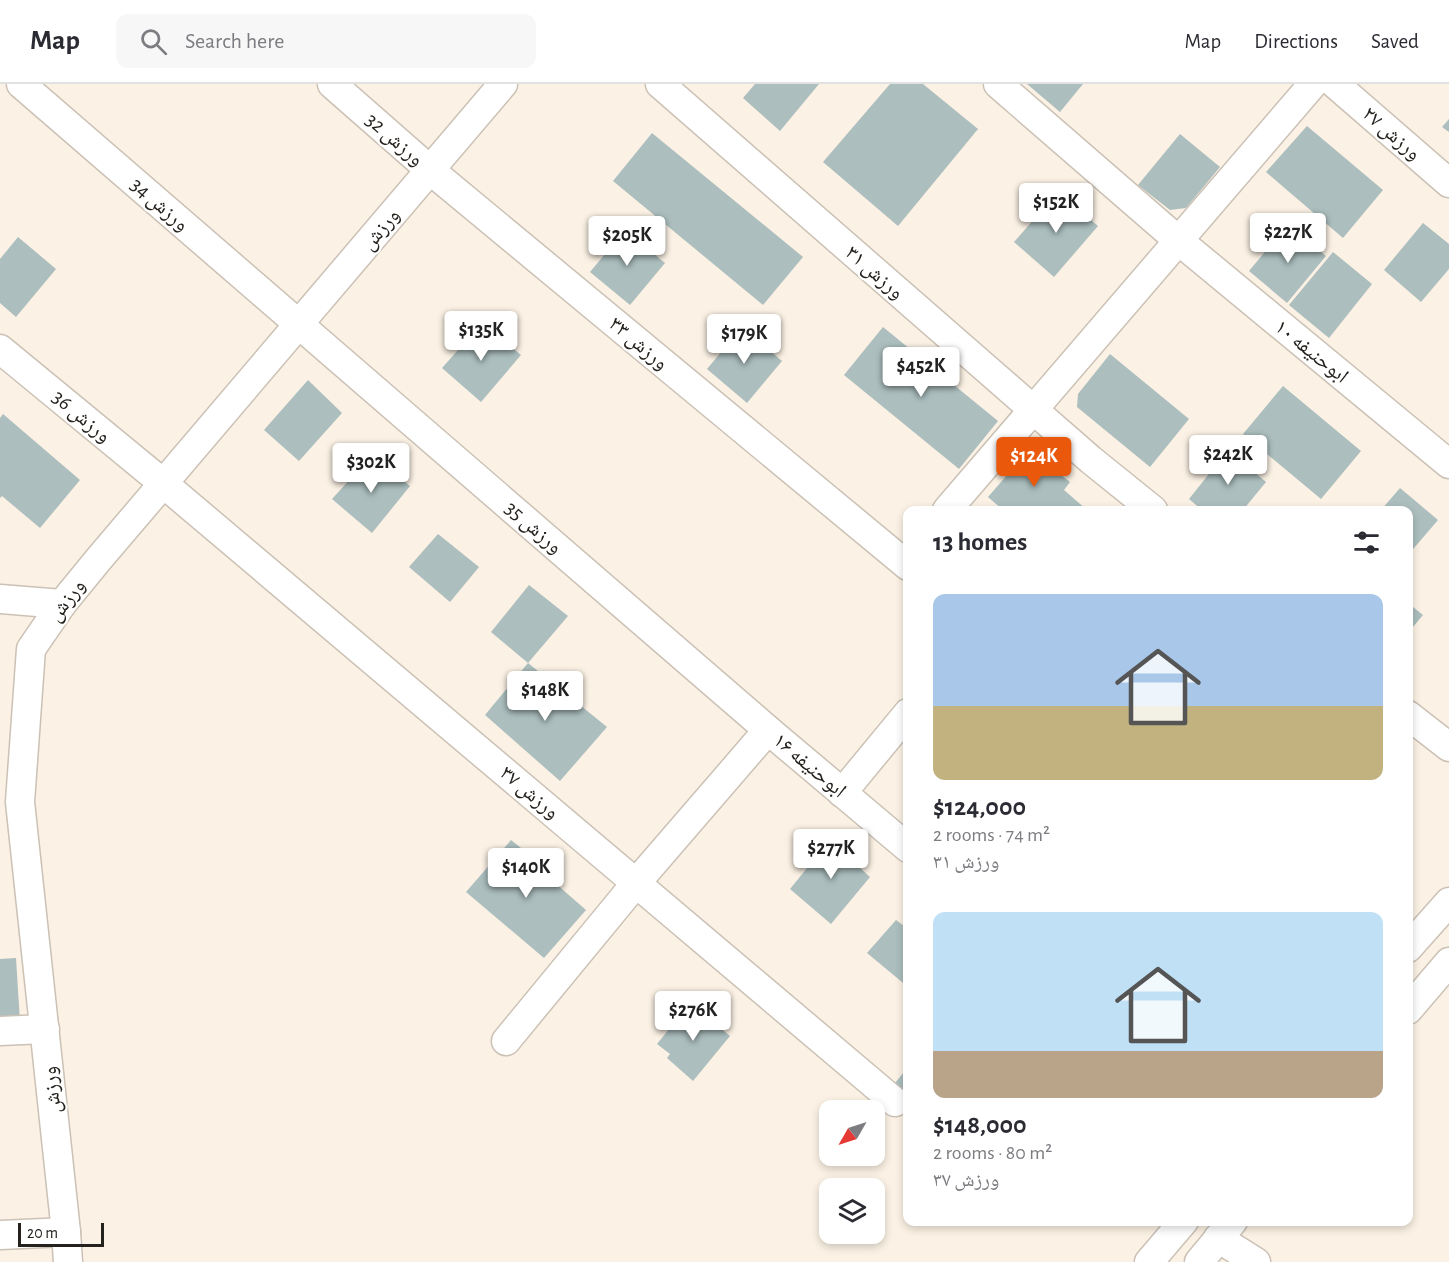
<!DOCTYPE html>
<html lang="en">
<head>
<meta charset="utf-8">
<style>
  :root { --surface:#fff; --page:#f7f7f7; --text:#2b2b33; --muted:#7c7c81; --line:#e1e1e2; --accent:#ea580c }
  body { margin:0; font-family:"Alegreya Sans","Noto Naskh Arabic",sans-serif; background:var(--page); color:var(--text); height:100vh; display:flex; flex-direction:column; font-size:22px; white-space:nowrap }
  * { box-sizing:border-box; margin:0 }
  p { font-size:20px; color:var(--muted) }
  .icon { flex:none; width:33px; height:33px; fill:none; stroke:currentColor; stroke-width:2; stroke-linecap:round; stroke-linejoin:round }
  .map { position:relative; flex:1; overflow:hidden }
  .drawer { position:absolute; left:903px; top:422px; width:510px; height:720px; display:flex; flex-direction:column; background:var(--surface); border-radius:12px; box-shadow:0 3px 9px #0003 }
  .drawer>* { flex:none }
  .needle { width:39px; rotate:231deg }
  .buttons { position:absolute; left:819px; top:1016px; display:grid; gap:12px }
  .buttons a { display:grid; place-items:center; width:66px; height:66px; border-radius:12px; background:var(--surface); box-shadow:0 3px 9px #0003; font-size:30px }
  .scale { position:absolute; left:18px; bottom:15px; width:86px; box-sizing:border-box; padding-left:6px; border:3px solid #25211d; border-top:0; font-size:16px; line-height:21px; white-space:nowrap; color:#25211d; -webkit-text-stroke:4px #fff; paint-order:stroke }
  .price { position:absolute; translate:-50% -51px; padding:0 14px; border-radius:6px; background:#fff; color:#222; font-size:20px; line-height:39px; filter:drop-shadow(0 2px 3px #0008) }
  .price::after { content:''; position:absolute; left:50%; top:36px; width:18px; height:14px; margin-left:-9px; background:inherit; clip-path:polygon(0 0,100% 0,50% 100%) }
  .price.on { background:var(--accent); color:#fff }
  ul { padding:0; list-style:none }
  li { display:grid; align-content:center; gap:12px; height:318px; padding:0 30px }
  li span { display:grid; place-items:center; height:186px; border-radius:12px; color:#555 }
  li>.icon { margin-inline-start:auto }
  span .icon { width:108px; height:108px; fill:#fffc; stroke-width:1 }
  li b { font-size:26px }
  h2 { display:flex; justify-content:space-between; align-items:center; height:72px; padding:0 30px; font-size:26px }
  header { display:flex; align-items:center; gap:36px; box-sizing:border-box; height:84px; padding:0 30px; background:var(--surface); border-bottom:2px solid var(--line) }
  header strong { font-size:28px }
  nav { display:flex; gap:33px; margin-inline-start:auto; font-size:21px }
  .search { width:420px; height:54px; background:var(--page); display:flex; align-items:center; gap:15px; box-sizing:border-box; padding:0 21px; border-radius:12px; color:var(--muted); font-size:22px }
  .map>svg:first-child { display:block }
  .building { fill:#acbebe }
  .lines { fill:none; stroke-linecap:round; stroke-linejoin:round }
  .minor-casing { stroke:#cbc1b5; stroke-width:31 }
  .minor { stroke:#fff; stroke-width:28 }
  .labels { text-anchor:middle; stroke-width:4.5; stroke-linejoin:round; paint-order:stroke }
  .street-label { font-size:21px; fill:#25211d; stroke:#fff }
</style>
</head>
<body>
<header>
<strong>Map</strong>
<div class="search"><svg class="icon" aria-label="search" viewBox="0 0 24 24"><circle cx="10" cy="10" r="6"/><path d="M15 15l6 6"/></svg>Search here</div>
<nav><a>Map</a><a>Directions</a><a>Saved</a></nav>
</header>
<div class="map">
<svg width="1449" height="1178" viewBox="0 0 1449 1178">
  <rect width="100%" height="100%" fill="#fbf1e4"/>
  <g class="building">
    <path d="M 755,0 L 819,0 L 780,47 L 743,14 Z"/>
    <path d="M 890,0 L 923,0 L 978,45 L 898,142 L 823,78 Z"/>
    <path d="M 1027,0 L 1083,0 L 1060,28 Z"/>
    <path d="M 1449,35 L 1449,48 L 1442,43 Z"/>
    <path d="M 1307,42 L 1383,106 L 1343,154 L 1266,88 Z"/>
    <path d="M 652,49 L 803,173 L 763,221 L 613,97 Z"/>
    <path d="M 1180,50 L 1220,83 L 1186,124 L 1170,126 L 1138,101 Z"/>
    <path d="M 1058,108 L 1098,142 L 1054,193 L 1014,158 Z"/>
    <path d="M 1423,139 L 1449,160 L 1449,185 L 1421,218 L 1384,186 Z"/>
    <path d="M 1288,140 L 1326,172 L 1287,219 L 1249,187 Z"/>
    <path d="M 625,146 L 665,179 L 630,221 L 590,188 Z"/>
    <path d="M 18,153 L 56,185 L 16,233 L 0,219 L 0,175 Z"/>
    <path d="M 1333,168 L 1372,200 L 1329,254 L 1289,221 Z"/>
    <path d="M 482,239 L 521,271 L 481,318 L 442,284 Z"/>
    <path d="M 742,243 L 782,277 L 747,319 L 707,285 Z"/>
    <path d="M 883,243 L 998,337 L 959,385 L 844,291 Z"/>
    <path d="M 1110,270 L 1189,335 L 1150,383 L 1077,323 L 1078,310 Z"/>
    <path d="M 308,296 L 342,329 L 299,377 L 264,346 Z"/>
    <path d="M 1283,302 L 1361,367 L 1321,415 L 1243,350 Z"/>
    <path d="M 3,330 L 80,396 L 40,444 L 2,412 L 0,414 L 0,334 Z"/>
    <path d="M 1029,366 L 1070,398 L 1064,406 L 1087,426 L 1003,426 L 988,413 Z"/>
    <path d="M 1228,366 L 1266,398 L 1243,426 L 1202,426 L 1189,415 Z"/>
    <path d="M 372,371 L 410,402 L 372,449 L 332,415 Z"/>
    <path d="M 1400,404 L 1438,436 L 1408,471 L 1408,426 L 1381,426 Z"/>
    <path d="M 438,450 L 479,483 L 450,518 L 409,483 Z"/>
    <path d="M 529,501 L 568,532 L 528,579 L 491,548 Z"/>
    <path d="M 1408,519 L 1423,531 L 1408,549 Z"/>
    <path d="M 528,579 L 607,643 L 560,697 L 485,631 Z"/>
    <path d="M 834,751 L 864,777 L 859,783 L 870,793 L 831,840 L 790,805 Z"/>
    <path d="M 511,756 L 550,787 L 547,792 L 586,826 L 544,874 L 466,808 Z"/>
    <path d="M 896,836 L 908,845 L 908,903 L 867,869 Z"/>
    <path d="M 16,874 L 20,937 L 0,939 L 0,875 Z"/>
    <path d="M 690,919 L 730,952 L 693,997 L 667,974 L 670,970 L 657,960 Z"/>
    <path d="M 908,983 L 908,1018 L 891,1004 Z"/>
  </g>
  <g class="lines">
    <defs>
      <g id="minor">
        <path d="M 21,0 L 768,646 L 908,764"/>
        <path d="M 332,0 L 430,86 L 908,482"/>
        <path d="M 660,0 L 1091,376 L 1153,426"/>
        <path d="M 998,0 L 1179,157 L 1449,380"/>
        <path d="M 1335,0 L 1449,99"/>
        <path d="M 0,265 L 164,400 L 895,1018"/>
        <path d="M 947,426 L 1313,0"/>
        <path d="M 0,515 L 62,520"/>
        <path d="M 1408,631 L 1449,663"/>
        <path d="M 842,709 L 908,629"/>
        <path d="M 1408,864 L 1449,818"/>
        <path d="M 1408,926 L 1449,878"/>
        <path d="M 0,947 L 45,945"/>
        <path d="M 506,957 L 636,799 L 768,646"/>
        <path d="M 0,1151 L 66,1148"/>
        <path d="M 1218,1154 L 1256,1178"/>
        <path d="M 68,1178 L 66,1148 L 20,718 L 31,565 L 62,520 L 98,476 L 503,0"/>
        <path d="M 1149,1178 L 1184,1137"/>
        <path d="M 1199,1178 L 1233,1137"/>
      </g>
    </defs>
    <use href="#minor" class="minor-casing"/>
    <use href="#minor" class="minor"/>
  </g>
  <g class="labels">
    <g class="street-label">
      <text transform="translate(1392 49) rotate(41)" y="7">ورزش ۲۷</text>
      <text transform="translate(395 55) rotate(41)" y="7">ورزش 32</text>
      <text transform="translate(160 120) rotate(41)" y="7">ورزش 34</text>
      <text transform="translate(380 145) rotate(-50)" y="7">ورزش</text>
      <text transform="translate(875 188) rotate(41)" y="7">ورزش ۳۱</text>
      <text transform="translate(639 259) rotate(40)" y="7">ورزش ۳۳</text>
      <text transform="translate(1312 267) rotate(39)" y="7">ابوحنیفه ۱۰</text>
      <text transform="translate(82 332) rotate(40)" y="7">ورزش 36</text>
      <text transform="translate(534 443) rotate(41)" y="7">ورزش 35</text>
      <text transform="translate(66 516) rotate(-53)" y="7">ورزش</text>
      <text transform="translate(810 681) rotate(40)" y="7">ابوحنیفه ۱۶</text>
      <text transform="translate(530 708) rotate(40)" y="7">ورزش ۳۷</text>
      <text transform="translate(51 1006) rotate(-96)" y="7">ورزش</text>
    </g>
  </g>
</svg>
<div class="buttons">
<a><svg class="needle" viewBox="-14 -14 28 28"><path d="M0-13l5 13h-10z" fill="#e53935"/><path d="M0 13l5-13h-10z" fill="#7c7c81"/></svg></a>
<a><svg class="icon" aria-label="layers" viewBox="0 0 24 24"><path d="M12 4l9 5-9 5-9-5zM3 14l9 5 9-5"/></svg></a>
</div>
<div class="scale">20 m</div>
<b class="price" style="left:1056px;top:150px">$152K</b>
<b class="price" style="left:1288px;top:180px">$227K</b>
<b class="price" style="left:627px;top:183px">$205K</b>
<b class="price" style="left:481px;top:278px">$135K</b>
<b class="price" style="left:744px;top:281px">$179K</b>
<b class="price" style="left:921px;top:314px">$452K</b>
<b class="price" style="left:1228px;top:402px">$242K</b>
<b class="price on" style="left:1034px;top:404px">$124K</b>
<b class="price" style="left:371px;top:410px">$302K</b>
<b class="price" style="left:545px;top:638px">$148K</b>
<b class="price" style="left:831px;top:796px">$277K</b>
<b class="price" style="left:526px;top:815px">$140K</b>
<b class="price" style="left:693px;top:958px">$276K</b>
<section class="drawer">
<h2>13 homes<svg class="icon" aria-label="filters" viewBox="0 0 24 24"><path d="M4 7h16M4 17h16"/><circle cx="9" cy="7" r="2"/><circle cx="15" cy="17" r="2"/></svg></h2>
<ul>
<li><span style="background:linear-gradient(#a9c7e8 60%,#c2b280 0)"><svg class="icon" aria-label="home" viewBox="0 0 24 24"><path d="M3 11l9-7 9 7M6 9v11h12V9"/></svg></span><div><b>$124,000</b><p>2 rooms · 74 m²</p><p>ورزش ۳۱</p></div></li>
<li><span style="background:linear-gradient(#bfe0f5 75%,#b9a48a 0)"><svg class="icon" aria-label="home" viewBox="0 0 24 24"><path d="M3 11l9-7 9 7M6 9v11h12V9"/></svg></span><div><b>$148,000</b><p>2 rooms · 80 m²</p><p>ورزش ۳۷</p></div></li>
</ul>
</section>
</div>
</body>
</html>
